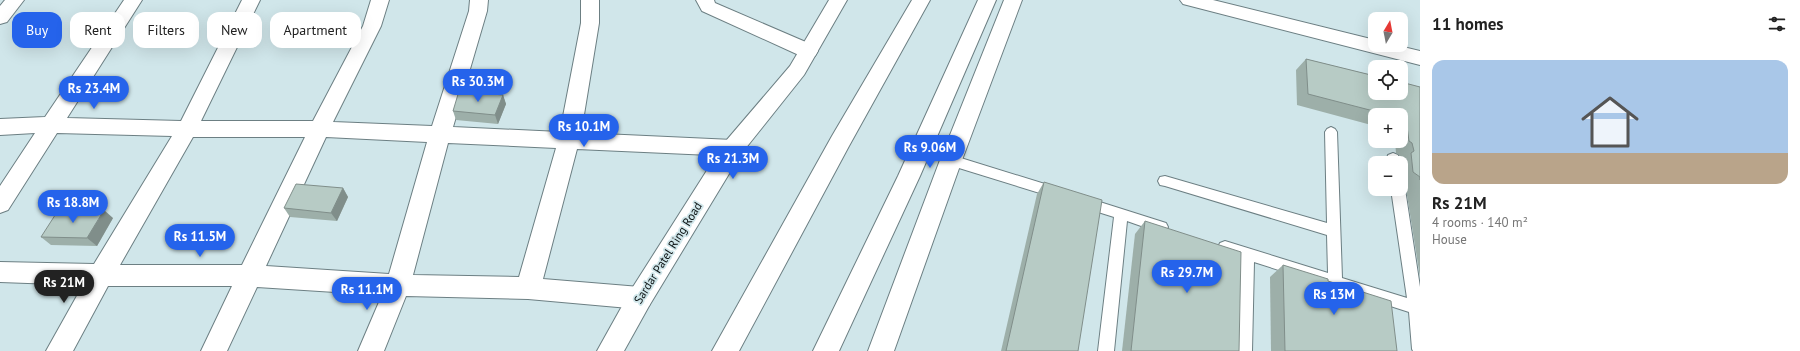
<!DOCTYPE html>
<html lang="en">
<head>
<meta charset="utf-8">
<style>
  :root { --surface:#fff; --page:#f2f2f2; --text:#222; --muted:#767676; --line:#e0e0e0; --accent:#2563eb }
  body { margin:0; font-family:"PT Sans",sans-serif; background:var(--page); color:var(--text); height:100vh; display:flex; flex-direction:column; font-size:15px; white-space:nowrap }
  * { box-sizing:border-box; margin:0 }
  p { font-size:13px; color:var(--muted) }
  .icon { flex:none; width:22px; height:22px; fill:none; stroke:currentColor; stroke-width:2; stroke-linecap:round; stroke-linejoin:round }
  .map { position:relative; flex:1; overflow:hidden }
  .side { display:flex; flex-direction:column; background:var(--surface); width:380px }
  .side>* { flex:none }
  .banner { position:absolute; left:12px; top:12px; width:380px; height:36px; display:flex; gap:8px }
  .needle { width:26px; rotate:10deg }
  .fabs { position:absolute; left:1368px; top:12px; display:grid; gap:8px }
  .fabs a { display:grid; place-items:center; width:40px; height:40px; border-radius:8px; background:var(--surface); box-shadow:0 4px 16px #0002; font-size:20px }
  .price { position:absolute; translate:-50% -34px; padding:0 9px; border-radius:14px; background:var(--accent); color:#fff; font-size:13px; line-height:26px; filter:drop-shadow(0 1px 2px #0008) }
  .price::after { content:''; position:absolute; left:50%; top:24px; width:12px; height:9px; margin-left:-6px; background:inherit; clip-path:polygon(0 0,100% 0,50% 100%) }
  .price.on { background:#222; color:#fff }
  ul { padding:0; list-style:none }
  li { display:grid; align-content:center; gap:8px; height:212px; padding:0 12px }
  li+li { border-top:1px solid var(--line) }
  li span { display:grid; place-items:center; height:124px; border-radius:12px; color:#555 }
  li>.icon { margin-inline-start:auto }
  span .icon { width:72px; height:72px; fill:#fffc; stroke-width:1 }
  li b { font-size:17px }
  h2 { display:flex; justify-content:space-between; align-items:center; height:48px; padding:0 12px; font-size:17px }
  .pill { padding:0 14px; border-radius:12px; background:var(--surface); box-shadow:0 4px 16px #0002; font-size:14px; line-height:36px }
  .pill.on { background:var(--accent); color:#fff }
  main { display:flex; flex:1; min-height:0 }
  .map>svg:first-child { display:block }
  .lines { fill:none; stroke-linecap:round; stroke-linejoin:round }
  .service-casing { stroke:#6c7f83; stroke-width:2 }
  .minor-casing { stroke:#6c7f83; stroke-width:2 }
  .tertiary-casing { stroke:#6c7f83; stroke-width:2 }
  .trunk-casing { stroke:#6c7f83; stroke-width:2 }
  .service { fill:#fff; fill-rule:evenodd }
  .minor { fill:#fff; fill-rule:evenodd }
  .tertiary { fill:#fff; fill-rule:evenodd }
  .trunk { fill:#fff; fill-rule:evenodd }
  .wall { fill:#9dafa9 }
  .shaded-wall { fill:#808e8a }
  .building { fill:#b7cbc5; stroke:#808e8a }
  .labels { text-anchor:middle; stroke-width:3.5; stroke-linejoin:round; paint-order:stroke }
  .street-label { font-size:12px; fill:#0e1516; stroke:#d0e6ea }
</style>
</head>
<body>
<main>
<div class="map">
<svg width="1420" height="351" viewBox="0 0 1420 351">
  <rect width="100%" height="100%" fill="#d0e6ea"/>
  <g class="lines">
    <defs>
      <g id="service">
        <path d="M 1331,127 L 1335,129 L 1337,132 L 1342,278 L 1407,298 L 1391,189 L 1401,189 L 1401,185 L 1405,189 L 1420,287 L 1420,351 L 1413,351 L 1412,349 L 1409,312 L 1254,262 L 1252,351 L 1236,351 L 1240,258 L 1220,251 L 1218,247 L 1220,243 L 1225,241 L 1328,273 L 1327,235 L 1165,186 L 1160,185 L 1158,181 L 1160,177 L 1165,176 L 1327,223 L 1325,132 L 1327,129 Z"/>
        <path d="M 1393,153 L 1398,155 L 1400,163 L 1388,163 L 1387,158 L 1388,155 Z"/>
        <path d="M 951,155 L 1061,189 L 1063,193 L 1061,197 L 1056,198 L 946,164 L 945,160 L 946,156 Z"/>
        <path d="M 1084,197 L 1166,223 L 1168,227 L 1166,231 L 1161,233 L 1127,221 L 1114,351 L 1098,351 L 1114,217 L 1079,206 L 1077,202 L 1079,198 Z"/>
      </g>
      <g id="minor">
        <path d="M 5,0 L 24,0 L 7,22 L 0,24 L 0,6 Z"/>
        <path d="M 124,0 L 142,0 L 67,118 L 181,121 L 242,0 L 260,0 L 201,121 L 313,121 L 363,26 L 371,0 L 389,0 L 381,26 L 333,122 L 432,126 L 469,11 L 470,0 L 488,0 L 487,11 L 453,127 L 560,132 L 581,23 L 581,0 L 599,0 L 599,23 L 581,133 L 733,140 L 741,142 L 744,148 L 741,154 L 733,156 L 577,149 L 543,279 L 640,287 L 649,290 L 652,298 L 649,306 L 640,309 L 528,299 L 406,296 L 384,351 L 358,351 L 382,295 L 257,287 L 227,351 L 201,351 L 232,286 L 108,286 L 73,351 L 46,351 L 83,285 L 0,282 L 0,262 L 94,264 L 172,136 L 57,133 L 8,210 L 0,213 L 0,186 L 35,133 L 0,135 L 0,119 L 45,117 ZM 193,137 L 305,137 L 242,265 L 120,265 ZM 326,137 L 427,142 L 389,274 L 266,266 ZM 448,143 L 556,148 L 519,277 L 413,275 Z"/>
        <path d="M 696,0 L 714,0 L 715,3 L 815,46 L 818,51 L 815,56 L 808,58 L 801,56 L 702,11 Z"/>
      </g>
      <g id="tertiary">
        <path d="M 829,0 L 847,0 L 804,75 L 741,154 L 649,306 L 624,351 L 597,351 L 631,290 L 725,142 L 790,66 Z"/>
        <path d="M 1004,0 L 1022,0 L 962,160 L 894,351 L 868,351 L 940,160 Z"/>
        <path d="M 1180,0 L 1213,0 L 1375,40 L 1375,45 L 1395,45 L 1420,51 L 1420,65 L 1183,4 Z"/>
      </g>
      <g id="trunk">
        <path d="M 912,0 L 930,0 L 849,146 L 739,351 L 712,351 L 832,136 Z"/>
        <path d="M 978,0 L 996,0 L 920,176 L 839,351 L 813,351 L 898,176 Z"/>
      </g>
    </defs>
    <use href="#service" class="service-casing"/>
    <use href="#minor" class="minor-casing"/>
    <use href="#tertiary" class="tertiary-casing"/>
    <use href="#trunk" class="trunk-casing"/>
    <use href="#service" class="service"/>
    <use href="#minor" class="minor"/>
    <use href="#tertiary" class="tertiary"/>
    <use href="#trunk" class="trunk"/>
  </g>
  <g class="wall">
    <path d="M 1306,59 L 1420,87 L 1420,277 L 1406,189 L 1401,184 L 1401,163 L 1400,163 L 1401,162 L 1399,155 L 1396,153 L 1395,141 L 1401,141 L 1401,115 L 1375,115 L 1375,126 L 1297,105 L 1296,70 Z"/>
    <path d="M 503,95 L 506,104 L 498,124 L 456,120 L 453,111 Z"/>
    <path d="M 1044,182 L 1078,351 L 1001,351 L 1037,194 Z"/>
    <path d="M 343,188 L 348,197 L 337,221 L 290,217 L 284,208 Z"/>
    <path d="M 113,218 L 97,246 L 51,245 L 41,237 Z"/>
    <path d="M 1145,221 L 1239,351 L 1122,351 L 1135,234 Z"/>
    <path d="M 1283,265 L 1328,281 L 1397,351 L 1271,351 L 1270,277 Z"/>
  </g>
  <g class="shaded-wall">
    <path d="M 503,95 L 506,104 L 498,124 L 495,115 Z"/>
    <path d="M 343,188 L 348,197 L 337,221 L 331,213 Z"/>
    <path d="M 104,210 L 113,218 L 97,246 L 87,238 Z"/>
  </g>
  <g class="building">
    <path d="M 1306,59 L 1375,76 L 1375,93 L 1401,93 L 1401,82 L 1420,87 L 1420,180 L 1420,177 L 1413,172 L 1411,153 L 1414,151 L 1412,143 L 1409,141 L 1406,119 L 1401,118 L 1401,115 L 1389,115 L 1308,94 Z"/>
    <path d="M 459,91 L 503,95 L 495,115 L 453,111 Z"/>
    <path d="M 1044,182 L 1102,200 L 1078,351 L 1006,351 Z"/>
    <path d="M 296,184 L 343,188 L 331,213 L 284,208 Z"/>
    <path d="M 59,209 L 104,210 L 87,238 L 41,237 Z"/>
    <path d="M 1145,221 L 1241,252 L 1239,351 L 1131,351 Z"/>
    <path d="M 1283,265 L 1328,279 L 1328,281 L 1391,301 L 1397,351 L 1285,351 Z"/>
  </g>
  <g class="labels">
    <g class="street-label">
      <text transform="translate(668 253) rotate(-58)" y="4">Sardar Patel Ring Road</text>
    </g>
  </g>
</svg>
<div class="fabs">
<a><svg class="needle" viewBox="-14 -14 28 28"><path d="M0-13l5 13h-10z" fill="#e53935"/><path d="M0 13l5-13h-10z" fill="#767676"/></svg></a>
<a><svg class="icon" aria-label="locate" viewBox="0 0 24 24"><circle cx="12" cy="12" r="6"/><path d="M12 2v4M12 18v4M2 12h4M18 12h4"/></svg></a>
<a>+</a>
<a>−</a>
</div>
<b class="price" style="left:478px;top:103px">Rs 30.3M</b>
<b class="price" style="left:94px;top:110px">Rs 23.4M</b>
<b class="price" style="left:584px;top:148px">Rs 10.1M</b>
<b class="price" style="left:930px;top:169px">Rs 9.06M</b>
<b class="price" style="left:733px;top:180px">Rs 21.3M</b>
<b class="price" style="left:73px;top:224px">Rs 18.8M</b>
<b class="price" style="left:200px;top:258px">Rs 11.5M</b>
<b class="price" style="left:1187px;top:294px">Rs 29.7M</b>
<b class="price on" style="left:64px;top:304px">Rs 21M</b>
<b class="price" style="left:367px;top:311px">Rs 11.1M</b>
<b class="price" style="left:1334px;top:316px">Rs 13M</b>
<div class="banner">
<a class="pill on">Buy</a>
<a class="pill">Rent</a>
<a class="pill">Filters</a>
<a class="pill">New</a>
<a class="pill">Apartment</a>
</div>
</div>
<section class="side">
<h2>11 homes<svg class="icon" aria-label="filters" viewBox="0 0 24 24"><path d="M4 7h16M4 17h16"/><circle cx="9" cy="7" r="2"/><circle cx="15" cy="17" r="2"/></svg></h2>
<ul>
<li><span style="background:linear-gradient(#a9c7e8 75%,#b9a48a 0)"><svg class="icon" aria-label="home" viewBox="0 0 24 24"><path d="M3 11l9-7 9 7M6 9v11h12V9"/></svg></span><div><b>Rs 21M</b><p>4 rooms · 140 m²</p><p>House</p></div></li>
</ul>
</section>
</main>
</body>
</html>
